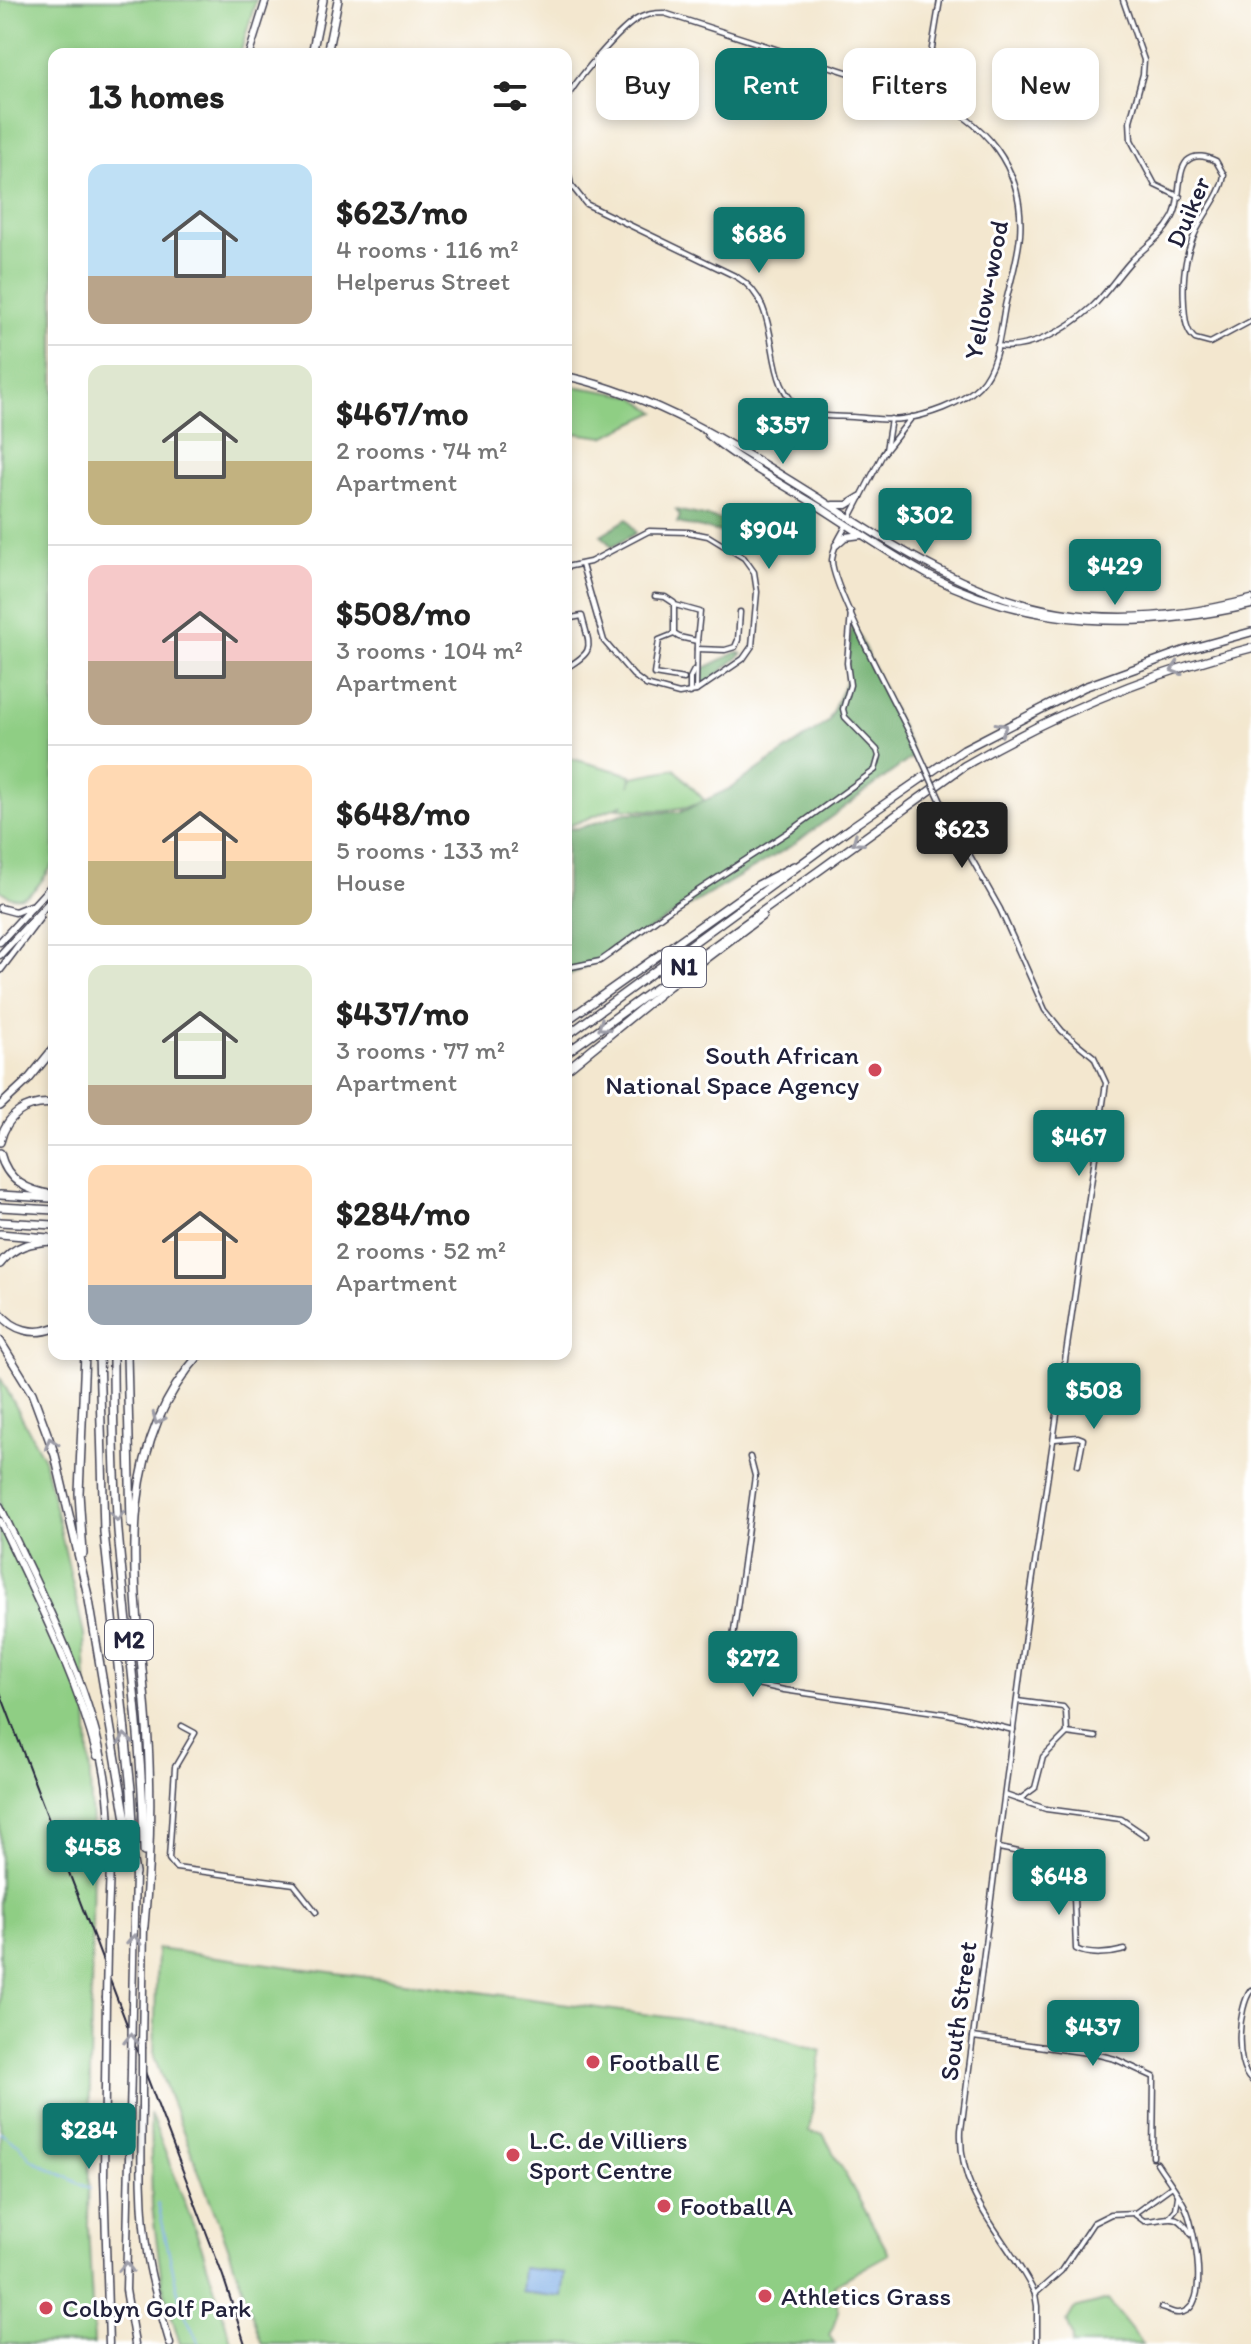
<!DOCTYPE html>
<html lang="en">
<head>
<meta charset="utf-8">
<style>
  :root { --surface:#fff; --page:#f2f2f2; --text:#222; --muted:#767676; --line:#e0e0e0; --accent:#0f766e }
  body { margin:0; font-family:Itim,sans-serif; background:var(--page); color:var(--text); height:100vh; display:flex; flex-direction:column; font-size:30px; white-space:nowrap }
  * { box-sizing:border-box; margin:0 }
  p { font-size:26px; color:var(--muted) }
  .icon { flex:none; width:44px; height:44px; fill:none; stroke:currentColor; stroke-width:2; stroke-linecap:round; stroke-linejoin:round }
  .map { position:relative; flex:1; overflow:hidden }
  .sheet { position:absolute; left:48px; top:48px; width:524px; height:1312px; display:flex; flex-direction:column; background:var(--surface); border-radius:16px; box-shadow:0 4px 12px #0003 }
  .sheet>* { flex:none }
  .hud { position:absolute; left:596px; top:48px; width:534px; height:72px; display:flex; gap:16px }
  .price { position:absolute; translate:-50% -68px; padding:0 18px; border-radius:8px; background:var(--accent); color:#fff; font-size:26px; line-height:52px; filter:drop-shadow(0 2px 4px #0008) }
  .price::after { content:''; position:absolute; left:50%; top:48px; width:24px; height:18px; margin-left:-12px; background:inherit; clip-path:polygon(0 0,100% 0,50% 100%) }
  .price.on { background:#222; color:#fff }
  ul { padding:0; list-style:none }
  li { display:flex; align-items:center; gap:24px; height:200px; padding:0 40px }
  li+li { border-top:2px solid var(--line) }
  li span { display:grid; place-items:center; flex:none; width:224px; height:160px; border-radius:16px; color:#555 }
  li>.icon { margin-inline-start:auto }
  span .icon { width:96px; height:96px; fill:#fffc; stroke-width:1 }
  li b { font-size:34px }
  h2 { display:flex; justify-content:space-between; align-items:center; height:96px; padding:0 40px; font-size:34px }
  .chip { padding:0 28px; border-radius:16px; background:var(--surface); box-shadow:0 4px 12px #0003; font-size:28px; line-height:72px }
  .chip.on { background:var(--accent); color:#fff }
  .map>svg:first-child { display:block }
  .green { fill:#8fce84; stroke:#587860; stroke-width:2 }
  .forest { fill:#73b172; stroke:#4a6a56; stroke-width:2 }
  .water { fill:#7aace6; stroke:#4e6790; stroke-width:2 }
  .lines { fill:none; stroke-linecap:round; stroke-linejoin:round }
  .stream { stroke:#7aace6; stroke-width:2 }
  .street-casing { stroke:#414051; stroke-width:7 }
  .secondary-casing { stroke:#414051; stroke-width:9 }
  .primary-casing { stroke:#414051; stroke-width:9 }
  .highway-casing { stroke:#414051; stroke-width:10 }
  .street { stroke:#fff; stroke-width:4 }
  .secondary { stroke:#fff; stroke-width:6 }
  .primary { stroke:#fff; stroke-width:6 }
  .highway { stroke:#fff; stroke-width:7 }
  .rail { stroke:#22223b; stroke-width:2 }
  .street-bridge-casing { stroke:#414051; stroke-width:7; stroke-linecap:butt }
  .secondary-bridge-casing { stroke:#414051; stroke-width:9; stroke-linecap:butt }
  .primary-bridge-casing { stroke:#414051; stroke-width:9; stroke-linecap:butt }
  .street-bridge { stroke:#fff; stroke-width:4 }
  .secondary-bridge { stroke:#fff; stroke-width:6 }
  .primary-bridge { stroke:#fff; stroke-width:6 }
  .oneway { stroke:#9c9ca7 }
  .poi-dot { fill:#d1495b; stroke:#fff; stroke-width:3 }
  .labels { text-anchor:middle; stroke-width:6; stroke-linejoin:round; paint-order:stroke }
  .shield { fill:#fff; stroke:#646476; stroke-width:2 }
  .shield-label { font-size:24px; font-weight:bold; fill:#22223b }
  .street-label { font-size:26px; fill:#22223b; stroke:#fff }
  .poi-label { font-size:26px; fill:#22223b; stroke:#fff; text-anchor:start }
</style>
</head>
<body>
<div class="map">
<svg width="1251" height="2344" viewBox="0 0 1251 2344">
  <rect width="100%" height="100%" fill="#fff"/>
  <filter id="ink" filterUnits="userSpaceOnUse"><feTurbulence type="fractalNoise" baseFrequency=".0125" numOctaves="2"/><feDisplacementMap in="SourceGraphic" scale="16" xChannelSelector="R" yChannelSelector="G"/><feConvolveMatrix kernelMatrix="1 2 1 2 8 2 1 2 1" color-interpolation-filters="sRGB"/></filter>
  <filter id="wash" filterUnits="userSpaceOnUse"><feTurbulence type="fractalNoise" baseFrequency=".006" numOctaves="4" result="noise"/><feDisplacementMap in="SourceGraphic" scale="32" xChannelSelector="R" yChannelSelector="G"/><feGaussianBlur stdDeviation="1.8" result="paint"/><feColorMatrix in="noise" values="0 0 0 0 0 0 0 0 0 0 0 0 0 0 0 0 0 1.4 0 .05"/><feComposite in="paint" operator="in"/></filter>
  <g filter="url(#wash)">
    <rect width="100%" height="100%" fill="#f3e7cf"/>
    <g class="green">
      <path d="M 0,0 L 256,0 L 240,54 L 54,54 L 54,863 C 41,882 25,912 0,890 Z"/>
      <path d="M 566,385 L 633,396 L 656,412 L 604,437 L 566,432 Z"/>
      <path d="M 566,757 L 631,775 L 630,786 L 632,777 L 675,769 L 705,801 C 678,813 647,811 618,808 L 624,804 L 566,827 Z"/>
      <path d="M 0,1377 L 44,1459 L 84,1634 L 93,1851 L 88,2225 L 94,2344 L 0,2344 Z"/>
      <path d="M 157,1949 L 748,2028 L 821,2051 L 809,2132 L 823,2134 L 889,2254 L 834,2285 C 839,2304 839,2318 829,2335 L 835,2344 L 262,2344 L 226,2241 L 154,2057 Z"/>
      <path d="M 150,2113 L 201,2245 L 232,2344 L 180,2344 L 162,2283 L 152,2206 Z"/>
      <path d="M 1108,2300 L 1143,2344 L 1072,2344 L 1073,2337 L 1067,2321 L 1074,2309 Z"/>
    </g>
    <g class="forest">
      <path d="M 676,510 L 728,521 L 726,533 L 677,523 L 680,516 Z"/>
      <path d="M 627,519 L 636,533 L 612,547 L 601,535 Z"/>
      <path d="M 852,621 L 914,756 L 793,845 L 566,978 L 566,829 L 580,828 L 625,813 L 681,812 L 731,788 L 828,722 L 846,680 Z"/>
      <path d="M 737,652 L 742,654 L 703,687 L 696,672 Z"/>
    </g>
    <path class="water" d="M 523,2268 L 565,2273 L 562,2297 L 521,2292 Z"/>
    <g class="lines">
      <g class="stream">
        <path d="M 0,2132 L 21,2146 L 31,2159 L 90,2189"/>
        <path d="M 158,2204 L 181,2305 L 199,2344"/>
      </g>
    </g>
  </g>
  <g filter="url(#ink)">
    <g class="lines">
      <defs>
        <g id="street">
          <path d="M 1123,0 L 1144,60 L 1143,74 L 1130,121 L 1131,140 L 1155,185 L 1180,197"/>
          <path d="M 924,96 L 940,0"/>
          <path d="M 566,100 C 574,82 621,27 639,18 C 647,14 655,13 664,13 L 924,97 C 985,118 1025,169 1020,235 C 1018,259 1010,283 1005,306 C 1000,332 998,366 979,386 C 962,404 926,416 902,419 C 886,421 869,418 853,417 C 837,416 820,418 806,411 C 756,387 789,307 737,277 L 586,204 L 571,185 L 566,162"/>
          <path d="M 997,346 C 1030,351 1068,329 1092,307 C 1107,293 1118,275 1132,260 C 1145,247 1162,236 1171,220 C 1182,204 1176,173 1187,161 C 1195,153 1208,157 1216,161 L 1224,175 C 1222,191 1210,206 1202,220 C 1186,247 1182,273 1184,304 C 1185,317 1185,330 1195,339 L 1210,343 L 1251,321"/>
          <path d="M 886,450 L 891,419"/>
          <path d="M 850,518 L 883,454 L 912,417"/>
          <path d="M 846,526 C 840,537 833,547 832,560 C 831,585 897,708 912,738"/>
          <path d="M 566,567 L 590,562 L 649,531 L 688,532 L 708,536 L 744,558 L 754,572 L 757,592 L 752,646 L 743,659 L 696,691 L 679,694 L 646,685 L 633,675 L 604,641 L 582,565"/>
          <path d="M 655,596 L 665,597 L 674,603 L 674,634 L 679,637 L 697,641 L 696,691"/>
          <path d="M 675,605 L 700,612 L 697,641"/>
          <path d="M 566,619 L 582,616 C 590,648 596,650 566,668"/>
          <path d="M 674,634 L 659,640 L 654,674 L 684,679"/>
          <path d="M 697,649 L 725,650 L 735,647 L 738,640 L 740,612"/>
          <path d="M 690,693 L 690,678 L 694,670"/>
          <path d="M 948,817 L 1000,909 L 1045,1010 L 1062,1031 L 1094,1057 L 1106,1083 L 1031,1590 L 961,2130 C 958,2200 1007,2236 1035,2294 L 1037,2306 L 1037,2344"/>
          <path d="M 566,968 L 600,961 L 610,954 L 676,905 L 796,827 L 875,770 L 879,756 L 877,750 L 845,717 L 843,709 L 850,685 L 847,663 L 851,612"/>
          <path d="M 1055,1439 L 1078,1437 L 1083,1439 L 1078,1465"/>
          <path d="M 750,1457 L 755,1476 L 730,1660 L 729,1671 L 734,1679 L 784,1690 L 948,1714 L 1013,1730"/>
          <path d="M 1017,1701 L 1063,1707 L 1066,1711 L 1067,1733 L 1096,1737"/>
          <path d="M 182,1726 L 195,1733 L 175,1767 L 169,1859 L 176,1868 L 294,1884 L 316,1912"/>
          <path d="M 1005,1795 L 1046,1809 L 1121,1819 L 1146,1836"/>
          <path d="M 1020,1799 L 1035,1788 L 1043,1757 L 1067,1733"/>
          <path d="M 999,1848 L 1068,1862 L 1073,1871 L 1076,1949 C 1089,1956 1110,1954 1125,1950"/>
          <path d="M 1251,1990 C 1238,2007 1234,2064 1251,2080"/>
          <path d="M 973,2037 L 1095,2054 L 1115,2059 L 1154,2077 L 1153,2157"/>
          <path d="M 1157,2163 C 1167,2179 1180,2194 1187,2211 C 1194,2230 1212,2310 1179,2313 C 1173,2314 1167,2309 1161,2308"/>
          <path d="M 1133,2213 L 1144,2221 C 1168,2221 1175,2208 1191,2234"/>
          <path d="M 1170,2216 L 1176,2209 L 1178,2196"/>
          <path d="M 1035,2294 L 1061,2271 L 1093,2223 L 1111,2214 L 1135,2213 L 1171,2187"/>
        </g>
        <g id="secondary">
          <path d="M 249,54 L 266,0"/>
          <path d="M 566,376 C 660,397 740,449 820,499 C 895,547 971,597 1059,612 C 1124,623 1189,615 1251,599"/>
          <path d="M 708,435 C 742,463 784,485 821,508 C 857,531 892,556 930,576 C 1033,629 1141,630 1251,605"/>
          <path d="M 833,505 L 847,505 L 860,497"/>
          <path d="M 836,545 L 845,537 L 861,535"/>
          <path d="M 0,908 L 15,912 L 30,906"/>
          <path d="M 0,942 L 54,883"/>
          <path d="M 0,955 L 54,897"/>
          <path d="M 0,970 L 40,917"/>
          <path d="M 0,1506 C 43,1599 97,1693 108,1797 C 113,1847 108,1899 107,1950"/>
          <path d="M 0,1521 C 36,1598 76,1674 97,1756"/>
          <path d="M 106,1998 L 104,2175 L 109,2344"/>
        </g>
        <g id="primary">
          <path d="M 132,2007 L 135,1873"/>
          <path d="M 142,2047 L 144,1926"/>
          <path d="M 131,2070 L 126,2290 L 135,2344"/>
          <path d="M 142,2108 C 141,2159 140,2209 148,2259 C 153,2288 162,2316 170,2344"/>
        </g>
        <g id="highway">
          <path d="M 312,54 L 323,0"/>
          <path d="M 327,54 L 338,0"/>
          <path d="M 566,1021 L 758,885 L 794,866"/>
          <path d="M 566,1036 L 850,828 L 964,749 L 1084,687 L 1186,650 L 1251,632"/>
          <path d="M 566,1053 L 964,766 C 1055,713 1149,673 1251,648"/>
          <path d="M 566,1070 L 669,986 L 762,916"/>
          <path d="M 0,1106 L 28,1080 L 54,1048"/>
          <path d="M 0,1142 C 6,1115 27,1101 54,1104"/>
          <path d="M 0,1153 C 7,1181 27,1191 54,1195"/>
          <path d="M 0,1195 L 50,1198"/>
          <path d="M 0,1207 L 54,1210"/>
          <path d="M 0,1222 L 54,1225"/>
          <path d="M 0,1234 L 48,1238"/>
          <path d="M 0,1264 C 14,1245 32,1242 54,1241"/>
          <path d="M 0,1313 C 13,1330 34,1336 54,1328"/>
          <path d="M 0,1341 L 32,1393 L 55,1455 L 89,1600 L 135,1873"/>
          <path d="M 99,1354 L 104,1532 L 131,1789 L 134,1842"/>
          <path d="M 113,1354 C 113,1413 114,1472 118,1531 C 127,1638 143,1744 144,1852"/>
          <path d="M 127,1354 L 131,1524"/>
          <path d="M 83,1554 L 79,1493 L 85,1354"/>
          <path d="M 144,1926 C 149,1872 151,1817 149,1763 C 145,1627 98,1467 200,1354"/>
        </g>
      </defs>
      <use href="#street" class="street-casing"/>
      <use href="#secondary" class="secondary-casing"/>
      <use href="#primary" class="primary-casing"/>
      <use href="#highway" class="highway-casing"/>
      <use href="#street" class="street"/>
      <use href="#secondary" class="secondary"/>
      <use href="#primary" class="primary"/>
      <use href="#highway" class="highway"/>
      <path class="rail" d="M 0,1692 L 223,2276 L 245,2344"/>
      <defs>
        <path id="street-bridge" d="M 912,738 L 948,817"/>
        <path id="secondary-bridge" d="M 106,1998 L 107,1950"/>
        <g id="primary-bridge">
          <path d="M 131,2070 L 132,2007"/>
          <path d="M 142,2108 L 142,2047"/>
        </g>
      </defs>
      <use href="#street-bridge" class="street-bridge-casing"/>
      <use href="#secondary-bridge" class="secondary-bridge-casing"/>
      <use href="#primary-bridge" class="primary-bridge-casing"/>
      <use href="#street-bridge" class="street-bridge"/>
      <use href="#secondary-bridge" class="secondary-bridge"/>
      <use href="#primary-bridge" class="primary-bridge"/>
    </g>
    <defs><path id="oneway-chevron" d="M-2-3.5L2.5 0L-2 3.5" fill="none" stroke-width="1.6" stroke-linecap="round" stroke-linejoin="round" transform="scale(2)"/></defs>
    <g class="oneway">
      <use href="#oneway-chevron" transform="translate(1176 669) rotate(162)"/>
      <use href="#oneway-chevron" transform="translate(1002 728) rotate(-28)"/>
      <use href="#oneway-chevron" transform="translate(857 841) rotate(144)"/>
      <use href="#oneway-chevron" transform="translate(603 1026) rotate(144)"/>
      <use href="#oneway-chevron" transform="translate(158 1419) rotate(114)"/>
      <use href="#oneway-chevron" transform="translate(51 1443) rotate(-108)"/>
      <use href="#oneway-chevron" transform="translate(117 1516) rotate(86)"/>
      <use href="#oneway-chevron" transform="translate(125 1739) rotate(-97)"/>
      <use href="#oneway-chevron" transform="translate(134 1940) rotate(-88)"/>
      <use href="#oneway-chevron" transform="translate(131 2039) rotate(-89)"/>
      <use href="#oneway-chevron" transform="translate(126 2267) rotate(-89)"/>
    </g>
  </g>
  <g class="poi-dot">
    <circle cx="875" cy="1070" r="8"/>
    <circle cx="593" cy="2062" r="8"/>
    <circle cx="513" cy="2155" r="8"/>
    <circle cx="664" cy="2206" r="8"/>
    <circle cx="765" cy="2296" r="8"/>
    <circle cx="46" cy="2308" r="8"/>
  </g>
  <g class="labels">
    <g class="shield">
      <rect x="662" y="947" width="44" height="40" rx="6"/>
      <rect x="105" y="1620" width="48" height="40" rx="6"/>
    </g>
    <g class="shield-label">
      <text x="684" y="975">N1</text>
      <text x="129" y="1648">M2</text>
    </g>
    <g class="street-label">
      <text transform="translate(1188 212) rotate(-67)" y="9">Duiker</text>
      <text transform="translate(986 290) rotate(-79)" y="9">Yellow-wood</text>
      <text transform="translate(958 2011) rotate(-82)" y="9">South Street</text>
    </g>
    <g class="poi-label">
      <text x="859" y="1064" text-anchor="end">South African<tspan x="859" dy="30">National Space Agency</tspan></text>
      <text x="609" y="2071">Football E</text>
      <text x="529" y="2149">L.C. de Villiers<tspan x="529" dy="30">Sport Centre</tspan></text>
      <text x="680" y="2215">Football A</text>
      <text x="781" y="2305">Athletics Grass</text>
      <text x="62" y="2317">Colbyn Golf Park</text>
    </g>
  </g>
</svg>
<b class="price" style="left:759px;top:275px">$686</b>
<b class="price" style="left:783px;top:466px">$357</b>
<b class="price" style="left:925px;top:556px">$302</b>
<b class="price" style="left:769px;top:571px">$904</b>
<b class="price" style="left:1115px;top:607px">$429</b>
<b class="price on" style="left:962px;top:870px">$623</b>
<b class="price" style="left:1079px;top:1178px">$467</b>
<b class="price" style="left:1094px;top:1431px">$508</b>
<b class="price" style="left:753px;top:1699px">$272</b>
<b class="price" style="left:93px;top:1888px">$458</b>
<b class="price" style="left:1059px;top:1917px">$648</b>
<b class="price" style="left:1093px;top:2068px">$437</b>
<b class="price" style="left:89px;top:2171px">$284</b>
<div class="hud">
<a class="chip">Buy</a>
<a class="chip on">Rent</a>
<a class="chip">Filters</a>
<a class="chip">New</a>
</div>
<section class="sheet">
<h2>13 homes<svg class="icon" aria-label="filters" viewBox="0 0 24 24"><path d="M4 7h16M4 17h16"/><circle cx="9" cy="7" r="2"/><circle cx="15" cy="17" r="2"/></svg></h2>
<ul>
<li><span style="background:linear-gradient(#bfe0f5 70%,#b9a48a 0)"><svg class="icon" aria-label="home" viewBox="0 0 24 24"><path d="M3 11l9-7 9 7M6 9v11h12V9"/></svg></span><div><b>$623/mo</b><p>4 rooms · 116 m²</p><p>Helperus Street</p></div></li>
<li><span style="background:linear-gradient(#dfe7d0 60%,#c2b280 0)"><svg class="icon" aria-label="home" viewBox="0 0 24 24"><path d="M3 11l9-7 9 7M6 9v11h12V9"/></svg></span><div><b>$467/mo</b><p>2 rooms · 74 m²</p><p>Apartment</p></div></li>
<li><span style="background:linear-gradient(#f6c9c9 60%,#b9a48a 0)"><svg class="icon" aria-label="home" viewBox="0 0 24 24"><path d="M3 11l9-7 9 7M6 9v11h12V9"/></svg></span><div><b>$508/mo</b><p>3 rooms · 104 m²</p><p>Apartment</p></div></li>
<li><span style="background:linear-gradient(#ffd9b3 60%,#c2b280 0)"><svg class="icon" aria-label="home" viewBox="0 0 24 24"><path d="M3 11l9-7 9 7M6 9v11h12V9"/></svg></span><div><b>$648/mo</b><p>5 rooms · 133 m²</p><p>House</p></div></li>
<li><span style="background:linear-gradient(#dfe7d0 75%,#b9a48a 0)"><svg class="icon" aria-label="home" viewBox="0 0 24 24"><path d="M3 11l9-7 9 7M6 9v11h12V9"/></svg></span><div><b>$437/mo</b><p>3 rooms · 77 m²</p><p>Apartment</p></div></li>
<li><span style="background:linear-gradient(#ffd9b3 75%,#9aa5b1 0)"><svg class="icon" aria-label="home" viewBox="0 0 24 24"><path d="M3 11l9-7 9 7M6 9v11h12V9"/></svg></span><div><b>$284/mo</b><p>2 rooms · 52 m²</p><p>Apartment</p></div></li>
</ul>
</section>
</div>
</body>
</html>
